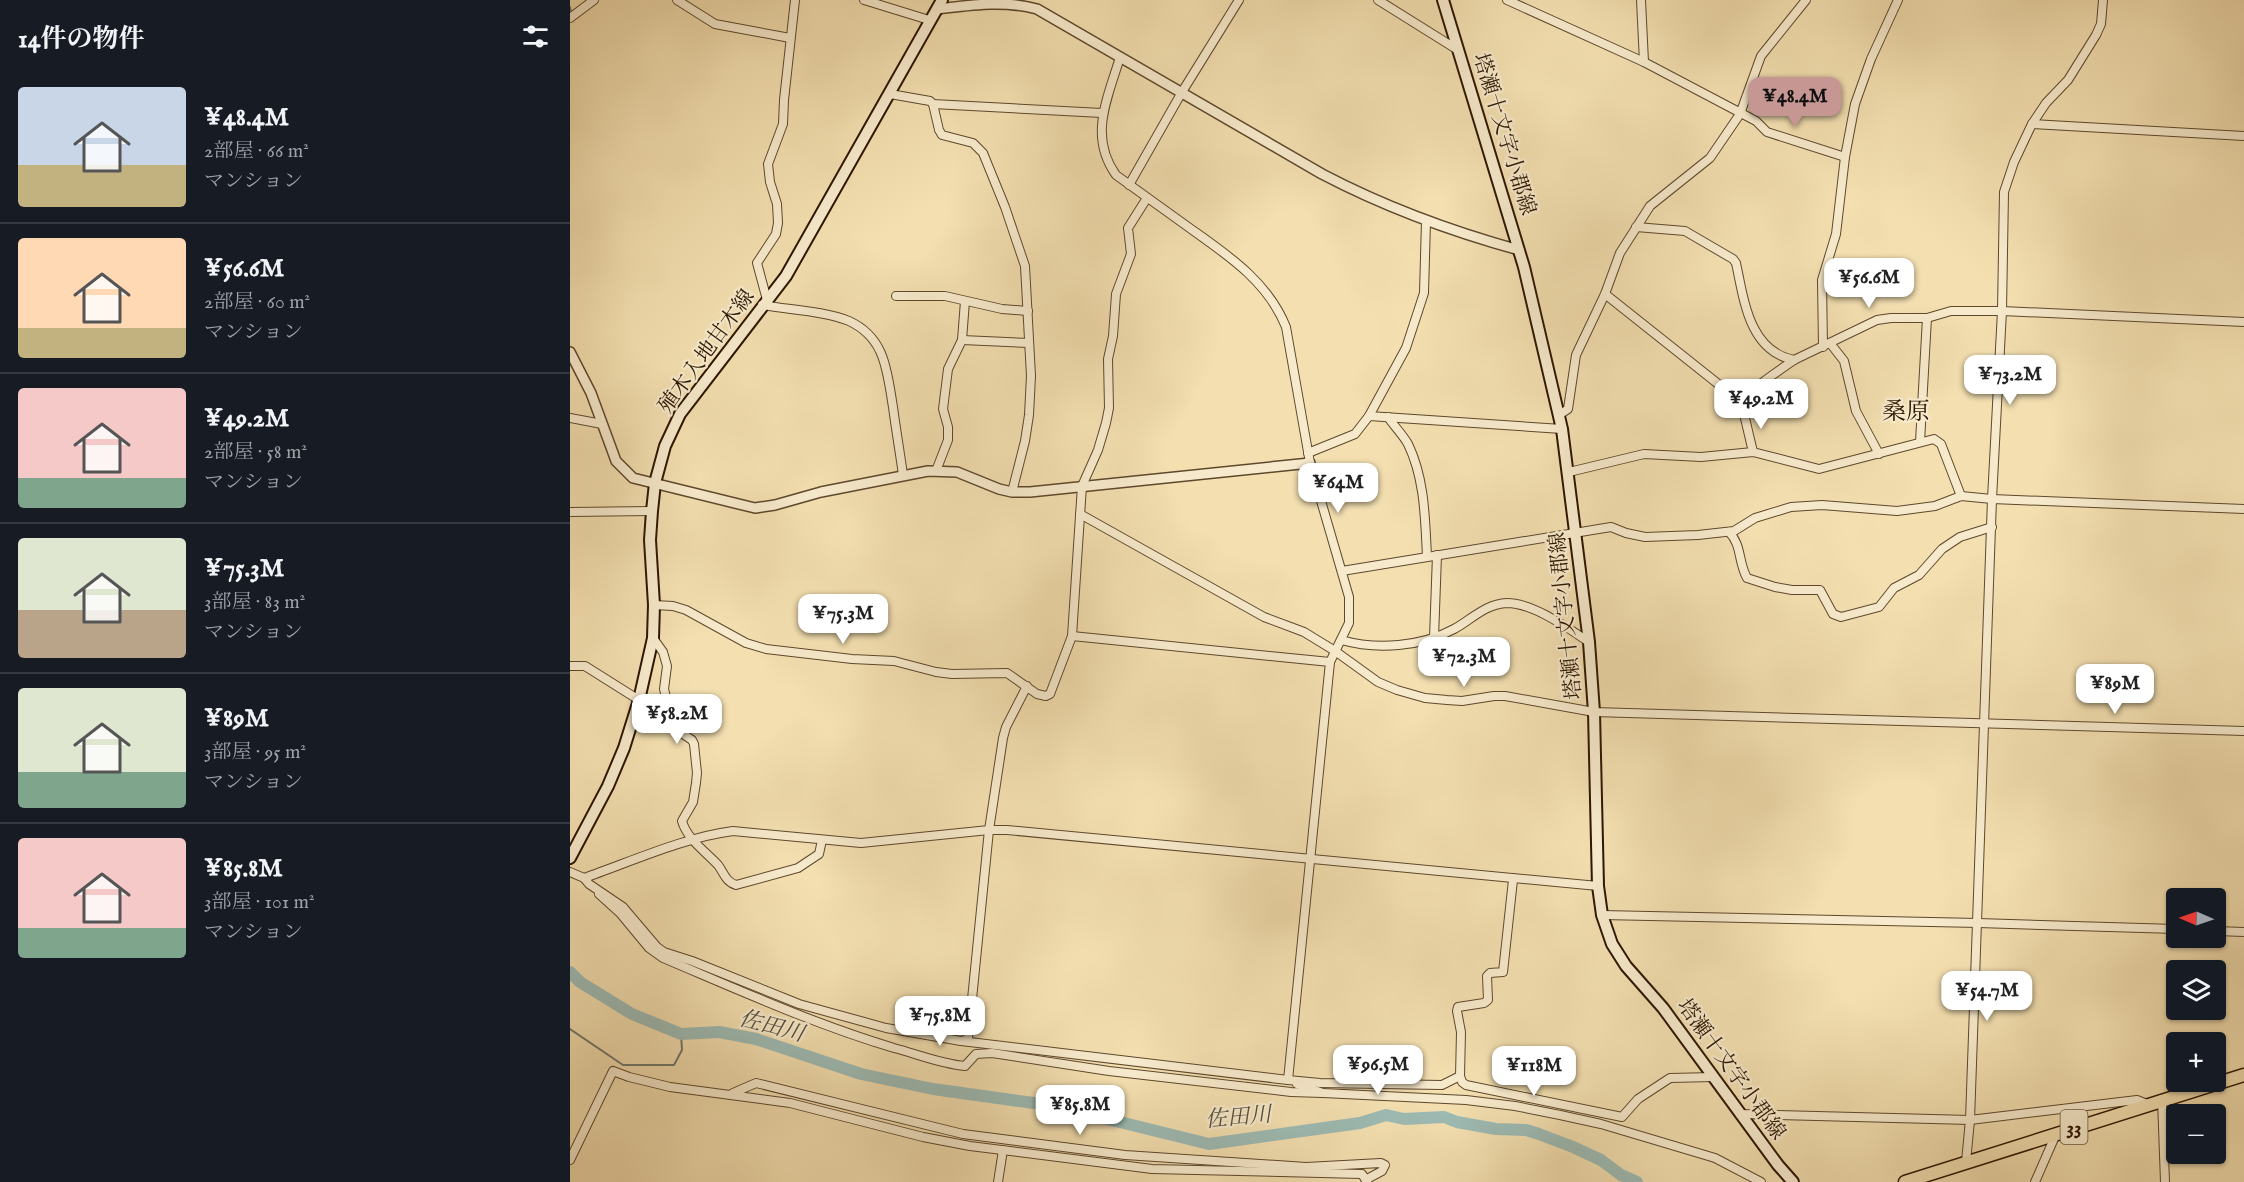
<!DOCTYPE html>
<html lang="ja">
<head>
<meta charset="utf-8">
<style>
  :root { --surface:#171b24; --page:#20242c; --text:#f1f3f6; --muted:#9ea1a6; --line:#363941; --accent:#c59692 }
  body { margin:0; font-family:"IM FELL English","Noto Serif JP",serif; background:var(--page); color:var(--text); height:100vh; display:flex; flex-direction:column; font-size:22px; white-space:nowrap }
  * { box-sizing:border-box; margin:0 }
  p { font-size:20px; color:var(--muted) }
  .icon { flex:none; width:33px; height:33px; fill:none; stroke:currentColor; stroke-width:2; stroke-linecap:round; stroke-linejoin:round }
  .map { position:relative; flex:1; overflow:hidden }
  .side { display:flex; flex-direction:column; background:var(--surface); width:570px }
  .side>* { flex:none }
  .needle { width:39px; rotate:272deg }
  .tools { position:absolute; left:1596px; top:888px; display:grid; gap:12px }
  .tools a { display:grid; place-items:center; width:60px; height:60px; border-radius:6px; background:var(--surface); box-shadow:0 2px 4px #0004; font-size:30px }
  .price { position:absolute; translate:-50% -51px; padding:0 14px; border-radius:12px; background:#fff; color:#222; font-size:20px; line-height:39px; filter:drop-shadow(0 2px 3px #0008) }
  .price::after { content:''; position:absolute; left:50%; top:36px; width:18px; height:14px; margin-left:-9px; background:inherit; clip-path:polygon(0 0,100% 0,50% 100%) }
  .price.current { background:var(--accent); color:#111 }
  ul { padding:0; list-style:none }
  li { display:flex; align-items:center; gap:18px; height:150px; padding:0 18px }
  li+li { border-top:2px solid var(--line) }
  li span { display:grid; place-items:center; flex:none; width:168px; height:120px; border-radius:6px; color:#555 }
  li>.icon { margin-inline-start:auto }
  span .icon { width:72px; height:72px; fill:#fffc; stroke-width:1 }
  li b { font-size:26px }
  h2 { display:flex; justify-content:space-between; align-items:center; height:72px; padding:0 18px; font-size:26px }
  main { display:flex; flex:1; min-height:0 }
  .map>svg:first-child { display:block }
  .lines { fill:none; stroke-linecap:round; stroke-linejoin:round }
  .stream { stroke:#70796c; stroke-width:2 }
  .river { stroke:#9dbbb4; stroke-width:12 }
  .minor-casing { stroke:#5e482c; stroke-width:10 }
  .tertiary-casing { stroke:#5e482c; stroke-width:12 }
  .secondary-casing { stroke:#2d1600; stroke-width:14 }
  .primary-casing { stroke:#2d1600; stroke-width:15 }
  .minor { stroke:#f7eacc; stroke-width:8 }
  .tertiary { stroke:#f7eacc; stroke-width:9 }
  .secondary { stroke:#f7eacc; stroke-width:10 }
  .primary { stroke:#f3dfb0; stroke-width:12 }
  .labels { text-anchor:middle; stroke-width:4.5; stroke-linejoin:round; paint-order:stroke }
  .shield { fill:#f7eacc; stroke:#6a563d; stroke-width:1.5 }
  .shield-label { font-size:20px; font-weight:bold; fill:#2d1600 }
  .street-label { font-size:21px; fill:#2d1600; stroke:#f7eacc }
  .water-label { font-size:22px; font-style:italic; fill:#54503f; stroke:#f7eacc }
  .quarter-label { font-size:24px; fill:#2d1600; stroke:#f7eacc }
</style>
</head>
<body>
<main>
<section class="side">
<h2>14件の物件<svg class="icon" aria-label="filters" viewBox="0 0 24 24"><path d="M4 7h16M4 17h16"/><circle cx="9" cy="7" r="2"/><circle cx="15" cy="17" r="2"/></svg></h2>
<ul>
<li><span style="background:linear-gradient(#c9d6e8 65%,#c2b280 0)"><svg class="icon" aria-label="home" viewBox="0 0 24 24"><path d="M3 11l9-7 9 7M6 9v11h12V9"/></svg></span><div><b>¥48.4M</b><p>2部屋 · 66 m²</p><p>マンション</p></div></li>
<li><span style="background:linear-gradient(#ffd9b3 75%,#c2b280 0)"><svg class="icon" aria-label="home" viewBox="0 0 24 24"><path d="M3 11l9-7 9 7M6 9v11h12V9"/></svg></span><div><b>¥56.6M</b><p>2部屋 · 60 m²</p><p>マンション</p></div></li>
<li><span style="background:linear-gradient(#f6c9c9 75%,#7fa58c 0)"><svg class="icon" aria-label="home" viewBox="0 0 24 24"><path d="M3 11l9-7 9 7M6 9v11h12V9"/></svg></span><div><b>¥49.2M</b><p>2部屋 · 58 m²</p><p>マンション</p></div></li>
<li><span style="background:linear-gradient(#dfe7d0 60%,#b9a48a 0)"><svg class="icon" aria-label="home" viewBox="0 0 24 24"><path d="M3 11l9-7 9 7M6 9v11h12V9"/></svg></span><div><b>¥75.3M</b><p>3部屋 · 83 m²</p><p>マンション</p></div></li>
<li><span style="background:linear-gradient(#dfe7d0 70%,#7fa58c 0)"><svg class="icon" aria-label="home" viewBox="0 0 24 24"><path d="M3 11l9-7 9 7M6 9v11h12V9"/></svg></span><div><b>¥89M</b><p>3部屋 · 95 m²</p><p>マンション</p></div></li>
<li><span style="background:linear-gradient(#f6c9c9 75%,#7fa58c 0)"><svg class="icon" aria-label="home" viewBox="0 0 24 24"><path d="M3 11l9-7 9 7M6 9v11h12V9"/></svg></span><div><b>¥85.8M</b><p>3部屋 · 101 m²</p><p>マンション</p></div></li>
</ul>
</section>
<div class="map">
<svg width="1674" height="1182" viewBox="0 0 1674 1182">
  <rect width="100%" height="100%" fill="#f3dfb0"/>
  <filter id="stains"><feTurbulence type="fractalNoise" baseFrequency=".00333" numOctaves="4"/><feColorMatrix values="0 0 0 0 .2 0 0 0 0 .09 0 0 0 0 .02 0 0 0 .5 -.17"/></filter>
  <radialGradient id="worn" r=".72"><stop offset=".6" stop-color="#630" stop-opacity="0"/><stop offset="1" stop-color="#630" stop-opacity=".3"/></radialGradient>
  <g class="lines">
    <g class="stream">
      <path d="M 0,7 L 1,12"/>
      <path d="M 0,1029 L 53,1065 L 104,1065 L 112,1050 L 111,1034"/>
    </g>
    <path class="river" d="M 0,972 L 10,982 L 62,1014 L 111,1034 L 149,1032 L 186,1039 L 291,1074 L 363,1089 L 485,1106 L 639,1144 L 790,1123 L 816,1115 L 834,1119 L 874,1117 L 887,1122 L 926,1129 L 956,1130 L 969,1134 L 1003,1147 L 1031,1160 L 1051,1175 L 1067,1182"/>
    <defs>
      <g id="minor">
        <path d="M 107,0 L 145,24 L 220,38"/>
        <path d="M 294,0 L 359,20"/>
        <path d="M 808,0 L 888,50"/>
        <path d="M 937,0 L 1074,62 L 1186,121 L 1197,132 L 1275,157"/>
        <path d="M 1071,0 L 1074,62"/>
        <path d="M 0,18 L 24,0"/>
        <path d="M 550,57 C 538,98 518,136 546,175 C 571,193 596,211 621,229 C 659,256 698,282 716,327 L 740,463 L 779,597 L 779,623 L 760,662 L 718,1080"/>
        <path d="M 320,94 L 360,101 L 363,104 L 532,113"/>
        <path d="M 363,104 L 369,130 L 372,135 L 403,143 L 413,153 L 435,207 L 455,266 L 461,376 L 459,415 L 455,441 L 442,492"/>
        <path d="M 1462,124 L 1674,136"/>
        <path d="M 559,185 L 612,92 L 669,0"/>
        <path d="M 1066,227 L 1115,231 L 1163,259 L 1166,263 C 1174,300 1179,351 1224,360"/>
        <path d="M 1035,294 L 1152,387 L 1174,414 L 1183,452"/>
        <path d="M 326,296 L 375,296 L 432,309 L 458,311"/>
        <path d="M 197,300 L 187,263 L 206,234 L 208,223 L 207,204 L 200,182 L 198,164 L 213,124 L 214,100 L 225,0"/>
        <path d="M 192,305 C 219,310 255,311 279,321 C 316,338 317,372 323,407 C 326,430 330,453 333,475"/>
        <path d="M 392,340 L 459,343"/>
        <path d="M 1260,343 L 1274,361 L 1286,411 L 1309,454"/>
        <path d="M 1253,347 L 1252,280 L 1266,234 L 1275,157 L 1285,104 L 1301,59 L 1328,0"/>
        <path d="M 1174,414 L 1189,385 L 1204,374 L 1224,360 L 1307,320 L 1321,318 L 1357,318 L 1381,311 L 1432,311 L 1674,322"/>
        <path d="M 989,415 L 998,409 L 1006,355 L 1035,294 L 1050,253 L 1080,206 L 1140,158 L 1170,114 L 1191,56 L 1236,0"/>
        <path d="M 799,416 L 992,429"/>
        <path d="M 818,417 C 824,426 833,435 838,444 C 855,479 855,519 857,556"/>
        <path d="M 0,418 L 32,424"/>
        <path d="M 1350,442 L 1357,318"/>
        <path d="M 738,453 L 785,434 L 799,416 L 836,348 L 854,293 L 856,221"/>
        <path d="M 366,471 L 378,440 L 378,427 L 373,409 L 378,369 L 392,340 L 395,301"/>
        <path d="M 999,472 L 1074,454 L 1131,457 L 1183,452 L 1249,469 L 1364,439 L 1371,444 L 1391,496"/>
        <path d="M 0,512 L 82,511"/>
        <path d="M 510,514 L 694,617 L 734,632 L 765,651 L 808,682 L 827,690 L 855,698 L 877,700 L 892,701 L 924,696 L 935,696 L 1024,712 L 1674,731"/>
        <path d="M 1159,532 C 1172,545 1168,562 1177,578 L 1205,587 L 1222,590 L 1250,590 L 1263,614 L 1271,617 L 1309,607 L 1324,588 L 1349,575 L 1372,549 L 1390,537 L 1422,527"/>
        <path d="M 772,571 L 1041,527 L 1056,533 L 1075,537 L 1128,535 L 1164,531 L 1185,518 L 1221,507 L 1252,505 L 1327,511 L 1365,506 L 1391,496 L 1422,499 L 1674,509"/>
        <path d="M 84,605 L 103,606 L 116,610 L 176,643 L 196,649 L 282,659 L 324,661 L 366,672 L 382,674 L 437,673 L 467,694 L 476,696 L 480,694 L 502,636 L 512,486 L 528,450 L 536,423 L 539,408 L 538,359 L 543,336 L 546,294 L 561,254 L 558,228 L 577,198"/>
        <path d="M 502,636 L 760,662"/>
        <path d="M 83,638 L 93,652 L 97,666 L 94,689 L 102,722 L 107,730 L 122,740 L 124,744 L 127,773 L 126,783 L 123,802 L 112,821 C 117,839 135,851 148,865 C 154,873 156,882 166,885 L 228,868 L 249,854 L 252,840"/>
        <path d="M 864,638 L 867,555"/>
        <path d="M 771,640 C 807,650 851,647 884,629 C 901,620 915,604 937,603 C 963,603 998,628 1019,642"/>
        <path d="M 0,666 L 15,666 L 69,700"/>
        <path d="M 0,872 L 14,878 L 19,884 L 53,907 L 87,947 L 94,952 L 122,961 L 229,1004 L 316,1028 L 391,1041 L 718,1080 L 750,1083 L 872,1085 L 890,1076"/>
        <path d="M 14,878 C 60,862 115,837 163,831 L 291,843 L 419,830 L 437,830 L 1028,886"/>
        <path d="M 943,880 L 933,972 L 920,973 L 917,976 L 918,1000 L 914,1003 L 888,1007 L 887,1011 L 891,1032 L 890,1076 L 892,1082 L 896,1085 L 1052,1117 L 1068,1099 L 1100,1078 L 1144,1077"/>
        <path d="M 29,894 L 50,913 L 79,948 L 93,958 C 169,990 244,1024 324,1048 C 347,1054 371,1064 395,1066 L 406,1054 L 422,1053 L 539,1071 L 721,1092 L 753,1093"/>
        <path d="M 1032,915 L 1408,923 L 1606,929"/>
        <path d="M 1646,931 L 1674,932"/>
        <path d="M 391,1041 L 398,1039 L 419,830 L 433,738 L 436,727 L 457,686"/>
        <path d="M 727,1084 L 753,1093 L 896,1100 L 945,1106 L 990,1115 L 1031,1124 L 1145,1158 L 1191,1182"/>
        <path d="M 163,1093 L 186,1083 L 393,1134 L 555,1155 L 736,1167 L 811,1163 L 815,1165 L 812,1171 L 797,1179"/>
        <path d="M 1592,1099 L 1595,1182"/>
        <path d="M 1170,1114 L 1400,1120 L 1567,1100 L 1577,1104"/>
        <path d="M 0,1160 L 43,1071 L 59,1077 L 100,1087 L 220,1103 L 353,1137 L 400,1146 L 582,1169 L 792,1174 L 797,1182"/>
        <path d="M 1396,1162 L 1400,1120 L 1422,499 L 1432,311 L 1434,192 L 1444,162 L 1462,124 L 1476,103 L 1498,80 L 1526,35 L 1531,24 L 1533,0"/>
        <path d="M 428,1182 L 433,1150"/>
        <path d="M 1465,1182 L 1486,1134"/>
      </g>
      <g id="tertiary">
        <path d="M 367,9 C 402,5 433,0 467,9 L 752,174 C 815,207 880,231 949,250"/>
        <path d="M 0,352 L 21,393 L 46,461 L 63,478 L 185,508 L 205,505 L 251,492 L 358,471 L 387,472 L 429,489 L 442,492 L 460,492 L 740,463"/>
      </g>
      <g id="secondary">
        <path d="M 873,0 L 954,267 L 992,429 L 1019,642 L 1024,712 L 1028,886 L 1032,915 L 1042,944 L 1056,966 L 1093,1008 L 1208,1165 L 1223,1182"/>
        <path d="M 0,858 L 38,786 L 54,748 L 69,700 L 83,638 L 84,605 L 80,540 L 82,511 L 85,483 L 95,446 L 110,414 L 216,276 L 372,0"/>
      </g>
      <path id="primary" d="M 1335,1182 L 1674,1075"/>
    </defs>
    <use href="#minor" class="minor-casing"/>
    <use href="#tertiary" class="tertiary-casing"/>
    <use href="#secondary" class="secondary-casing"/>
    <use href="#primary" class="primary-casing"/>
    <use href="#minor" class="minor"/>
    <use href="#tertiary" class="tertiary"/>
    <use href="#secondary" class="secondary"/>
    <use href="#primary" class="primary"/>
  </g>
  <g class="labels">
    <rect class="shield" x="1490.5" y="1110" width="27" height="34" rx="4.5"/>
    <g class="shield-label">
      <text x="1504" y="1134">33</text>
    </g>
    <g class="street-label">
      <text transform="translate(935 134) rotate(73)" y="7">塔瀬十文字小郡線</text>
      <text transform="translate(136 351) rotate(-54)" y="7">殖木入地甘木線</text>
      <text transform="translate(995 616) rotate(-96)" y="7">塔瀬十文字小郡線</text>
      <text transform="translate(1162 1069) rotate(54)" y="7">塔瀬十文字小郡線</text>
    </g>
    <g class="water-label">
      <text transform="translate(202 1025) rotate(15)" y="8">佐田川</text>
      <text transform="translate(668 1116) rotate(-5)" y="8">佐田川</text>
    </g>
    <g class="quarter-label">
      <text x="1336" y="419">桑原</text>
    </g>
  </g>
  <rect width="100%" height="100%" filter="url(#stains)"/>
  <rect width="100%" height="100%" fill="url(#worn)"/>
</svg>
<div class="tools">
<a><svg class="needle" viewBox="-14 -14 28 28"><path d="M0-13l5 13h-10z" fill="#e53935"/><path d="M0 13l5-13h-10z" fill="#9ea1a6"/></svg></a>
<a><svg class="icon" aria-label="layers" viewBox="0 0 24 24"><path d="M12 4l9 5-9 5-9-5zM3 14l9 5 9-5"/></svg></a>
<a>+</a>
<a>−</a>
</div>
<b class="price current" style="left:1225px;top:128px">¥48.4M</b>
<b class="price" style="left:1299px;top:309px">¥56.6M</b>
<b class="price" style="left:1440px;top:406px">¥73.2M</b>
<b class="price" style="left:1191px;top:430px">¥49.2M</b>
<b class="price" style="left:768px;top:514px">¥64M</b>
<b class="price" style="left:273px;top:645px">¥75.3M</b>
<b class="price" style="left:894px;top:688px">¥72.3M</b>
<b class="price" style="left:1545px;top:715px">¥89M</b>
<b class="price" style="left:107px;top:745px">¥58.2M</b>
<b class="price" style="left:1417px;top:1022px">¥54.7M</b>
<b class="price" style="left:370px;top:1047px">¥75.8M</b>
<b class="price" style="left:808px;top:1096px">¥96.5M</b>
<b class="price" style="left:964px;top:1097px">¥118M</b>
<b class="price" style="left:510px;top:1136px">¥85.8M</b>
</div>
</main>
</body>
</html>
